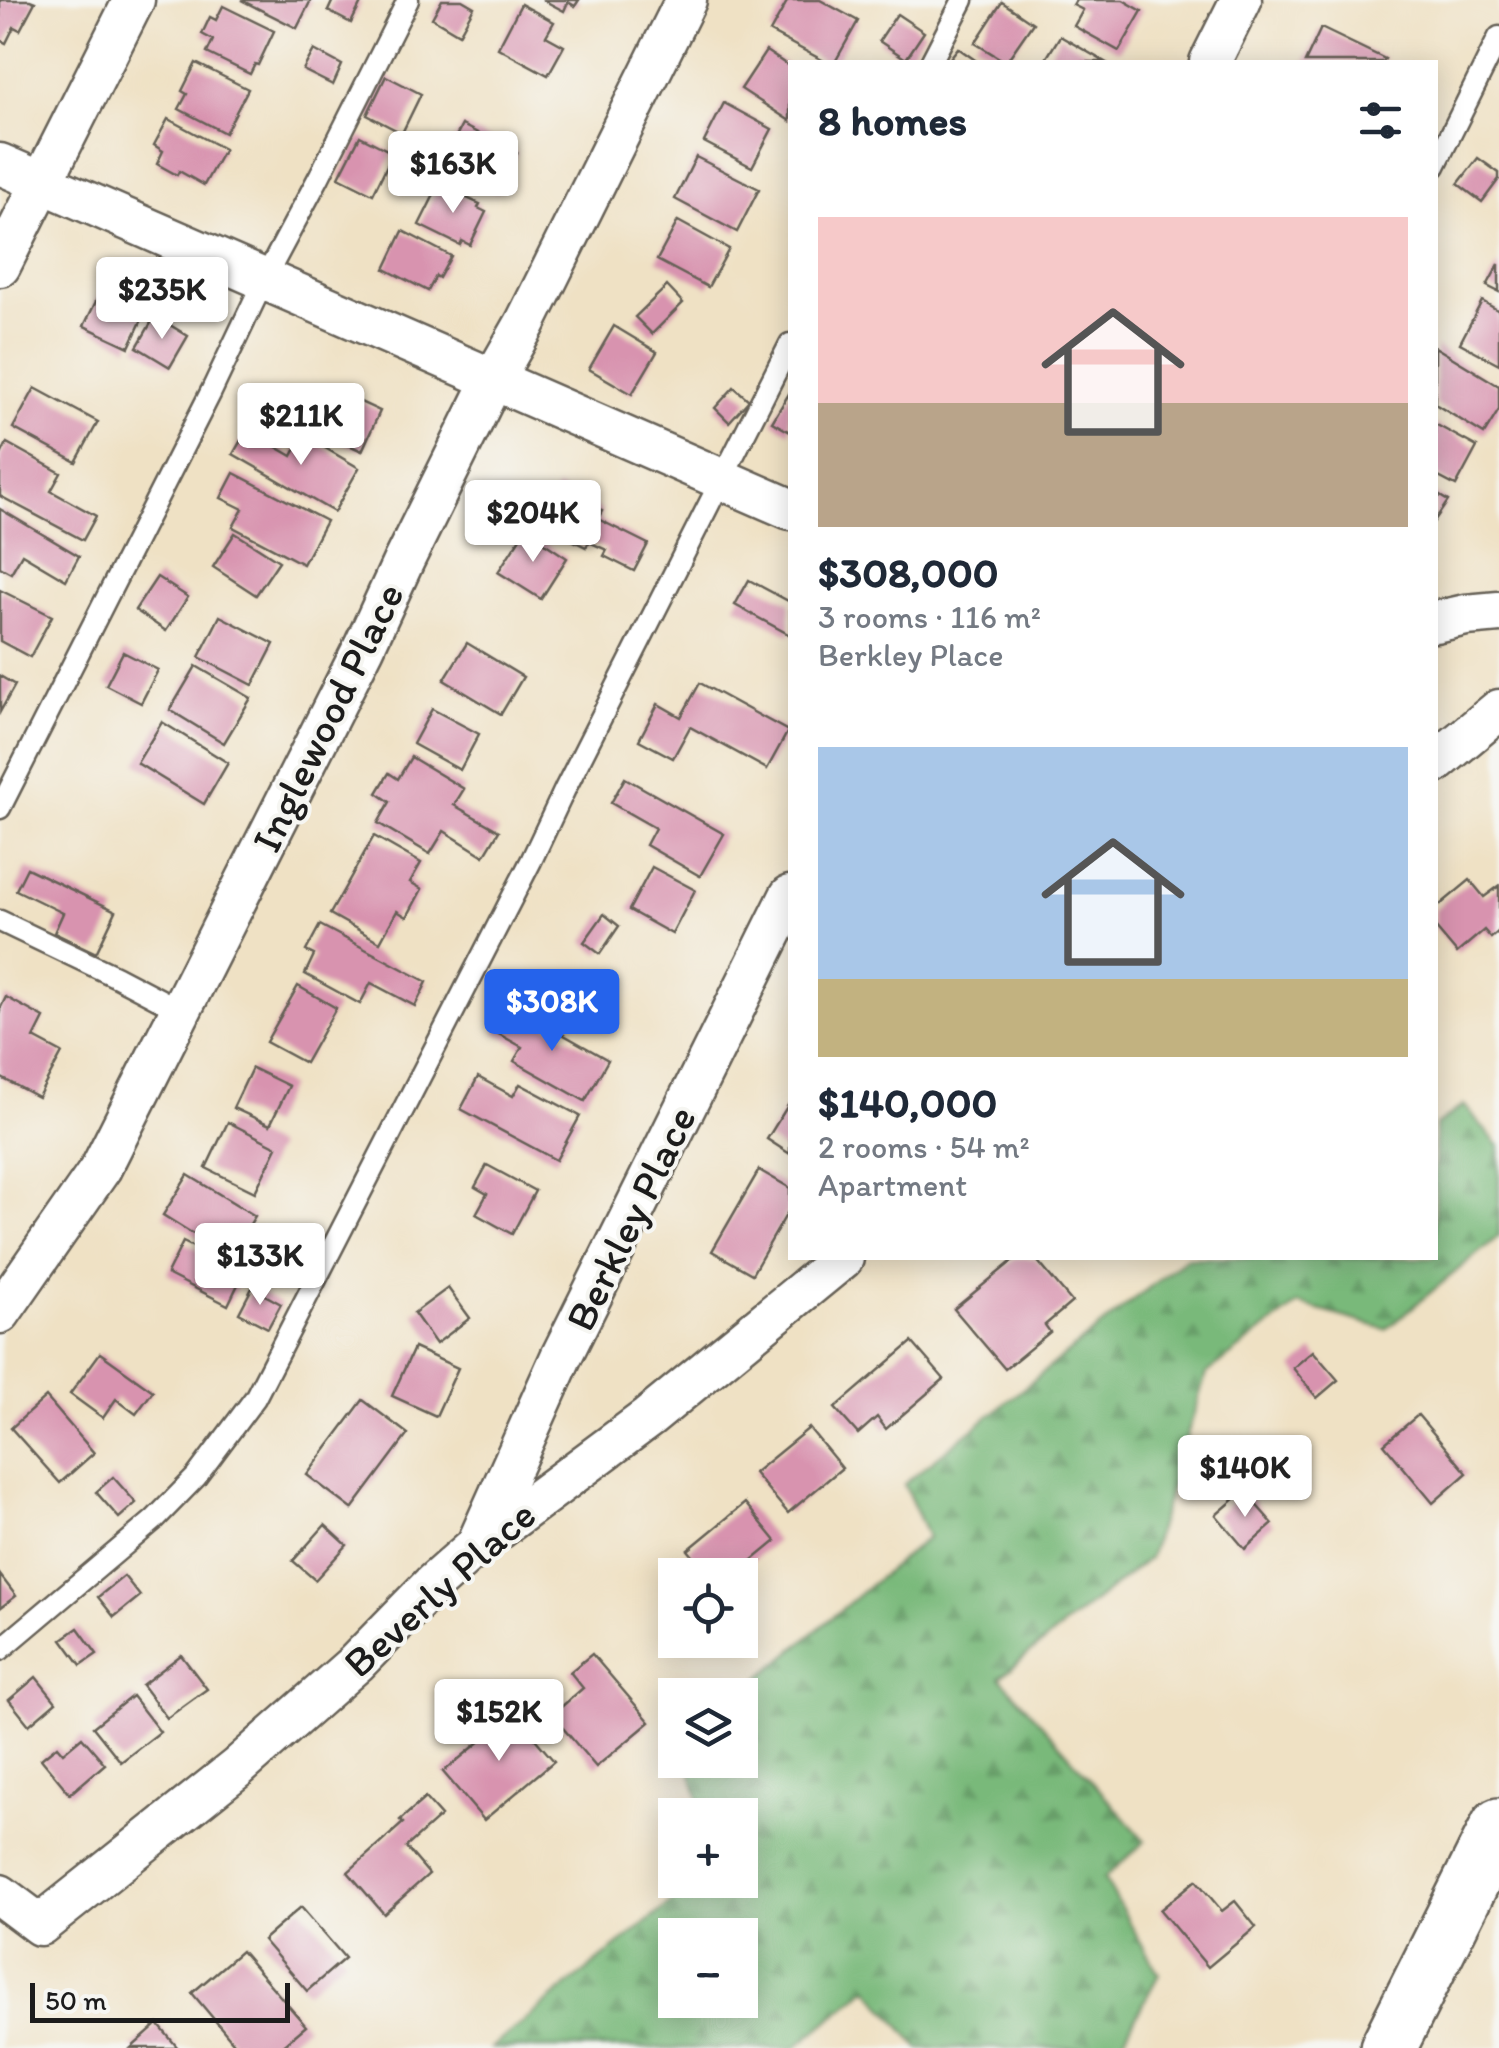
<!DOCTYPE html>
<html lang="en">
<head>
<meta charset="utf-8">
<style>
  :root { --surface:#fff; --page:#f2f2f3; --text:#1f2937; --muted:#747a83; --accent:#2563eb }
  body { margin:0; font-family:Itim,sans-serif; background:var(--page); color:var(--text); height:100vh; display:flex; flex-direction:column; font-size:38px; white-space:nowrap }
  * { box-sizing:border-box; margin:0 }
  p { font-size:32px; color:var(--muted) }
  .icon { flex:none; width:55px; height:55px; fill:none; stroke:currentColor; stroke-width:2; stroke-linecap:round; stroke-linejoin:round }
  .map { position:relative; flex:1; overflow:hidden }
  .details { position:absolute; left:788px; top:60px; width:650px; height:1200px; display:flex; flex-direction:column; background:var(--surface); border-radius:0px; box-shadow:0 5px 25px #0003 }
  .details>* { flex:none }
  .tools { position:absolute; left:658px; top:1558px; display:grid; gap:20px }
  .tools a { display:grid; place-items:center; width:100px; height:100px; border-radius:0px; background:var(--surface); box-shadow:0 5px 25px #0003; font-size:50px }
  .scale { position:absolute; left:30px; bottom:25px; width:260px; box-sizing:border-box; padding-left:10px; border:5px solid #1c1c1c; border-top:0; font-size:28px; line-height:35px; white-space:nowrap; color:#1c1c1c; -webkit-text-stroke:8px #f6f6f2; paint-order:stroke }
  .price { position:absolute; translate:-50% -85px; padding:0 22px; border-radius:10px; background:#fff; color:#222; font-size:32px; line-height:65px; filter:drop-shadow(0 2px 5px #0008) }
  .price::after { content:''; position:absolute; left:50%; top:60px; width:30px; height:22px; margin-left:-15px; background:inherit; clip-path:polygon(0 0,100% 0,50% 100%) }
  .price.current { background:var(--accent); color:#fff }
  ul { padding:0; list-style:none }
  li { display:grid; align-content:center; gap:20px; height:530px; padding:0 30px }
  li span { display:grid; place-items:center; height:310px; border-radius:0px; color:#555 }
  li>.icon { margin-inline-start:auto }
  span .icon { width:180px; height:180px; fill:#fffc; stroke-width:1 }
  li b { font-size:42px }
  h2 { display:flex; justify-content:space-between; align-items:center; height:120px; padding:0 30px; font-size:42px }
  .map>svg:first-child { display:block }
  .forest { fill:url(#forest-firs); stroke:#4a6a4b; stroke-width:2.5; fill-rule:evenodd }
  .building { fill:#d893af }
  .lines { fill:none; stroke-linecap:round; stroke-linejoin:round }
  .lane-casing { stroke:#666157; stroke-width:25 }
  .street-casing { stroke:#666157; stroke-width:45 }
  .secondary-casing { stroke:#666157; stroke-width:60 }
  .lane { stroke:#fff; stroke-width:20 }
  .street { stroke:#fff; stroke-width:40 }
  .secondary { stroke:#fff; stroke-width:55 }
  .labels { text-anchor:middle; stroke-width:8; stroke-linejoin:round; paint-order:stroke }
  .street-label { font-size:42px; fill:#1c1c1c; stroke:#f6f6f2 }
</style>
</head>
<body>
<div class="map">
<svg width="1499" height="2048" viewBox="0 0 1499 2048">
  <defs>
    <pattern id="forest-firs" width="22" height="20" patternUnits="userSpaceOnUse" patternTransform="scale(2.5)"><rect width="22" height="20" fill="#79b97a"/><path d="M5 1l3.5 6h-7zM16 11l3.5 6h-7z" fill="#689e69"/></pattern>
  </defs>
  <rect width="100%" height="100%" fill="#f6f6f2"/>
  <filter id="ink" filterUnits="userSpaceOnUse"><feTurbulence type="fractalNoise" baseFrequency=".01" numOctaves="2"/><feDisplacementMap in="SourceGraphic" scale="20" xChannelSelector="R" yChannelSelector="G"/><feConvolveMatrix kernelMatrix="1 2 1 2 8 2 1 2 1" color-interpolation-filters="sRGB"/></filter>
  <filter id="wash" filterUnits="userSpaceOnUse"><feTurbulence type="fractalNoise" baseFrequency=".0048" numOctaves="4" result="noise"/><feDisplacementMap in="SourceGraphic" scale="40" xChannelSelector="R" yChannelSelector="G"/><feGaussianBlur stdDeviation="2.25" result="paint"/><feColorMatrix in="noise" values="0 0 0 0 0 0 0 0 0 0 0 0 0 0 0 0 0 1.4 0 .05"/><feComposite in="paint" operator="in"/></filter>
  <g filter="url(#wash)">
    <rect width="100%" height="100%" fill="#efe1c4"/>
    <path class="forest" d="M 1464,1105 L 1499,1146 L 1499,1236 L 1386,1329 L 1298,1304 L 1206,1374 L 1149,1558 L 1000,1677 L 1145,1841 L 1104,1878 L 1159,1974 L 1119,2048 L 919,2048 L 868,1988 L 795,2048 L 491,2048 L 699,1880 L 740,1880 L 740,1815 L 703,1815 L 688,1760 L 740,1760 L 739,1695 L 928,1537 L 904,1484 L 1186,1258 L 1435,1258 L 1435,1126 ZM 675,1935 L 740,1935 L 740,2000 L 675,2000 Z"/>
    <g id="blocks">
      <g class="building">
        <path d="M 0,0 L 30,0 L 35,2 L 20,30 L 14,27 L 6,43 L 0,40 Z"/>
        <path d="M 241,0 L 311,0 L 297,28 Z"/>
        <path d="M 333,0 L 355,0 L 361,3 L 351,23 L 328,11 Z"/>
        <path d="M 442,0 L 462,0 L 474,7 L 459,34 L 432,18 Z"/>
        <path d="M 543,0 L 579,0 L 575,6 L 568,2 L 564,11 Z"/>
        <path d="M 788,0 L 820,0 L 858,21 L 835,62 L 826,62 L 770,32 Z"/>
        <path d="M 1076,0 L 1123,0 L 1142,11 L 1119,51 L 1074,26 L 1083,10 L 1073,5 Z"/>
        <path d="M 1002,2 L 1033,23 L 1006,62 L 975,43 Z"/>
        <path d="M 521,4 L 554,22 L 546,36 L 564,46 L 548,75 L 498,48 Z"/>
        <path d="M 223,6 L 274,31 L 258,65 L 255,64 L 250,74 L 207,53 L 213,40 L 202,34 L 210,17 L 216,20 Z"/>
        <path d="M 897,14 L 924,32 L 906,59 L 879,41 Z"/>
        <path d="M 1321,28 L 1385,59 L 1383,62 L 1305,62 Z"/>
        <path d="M 1060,36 L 1105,62 L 1044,62 Z"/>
        <path d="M 958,48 L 978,62 L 947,62 Z"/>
        <path d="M 314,50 L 342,65 L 333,85 L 303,70 Z"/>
        <path d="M 766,51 L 790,67 L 790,121 L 741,89 Z"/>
        <path d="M 196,63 L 248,89 L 225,133 L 179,109 L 187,94 L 182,91 Z"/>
        <path d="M 386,76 L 421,94 L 402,133 L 367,115 Z"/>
        <path d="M 724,103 L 772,129 L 752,167 L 704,142 Z"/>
        <path d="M 168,119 L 224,149 L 204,185 L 179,171 L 177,175 L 157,164 L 163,151 L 154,145 Z"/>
        <path d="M 462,125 L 517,153 L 497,193 L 441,165 Z"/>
        <path d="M 360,136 L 393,153 L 373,194 L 339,177 Z"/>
        <path d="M 696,157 L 759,189 L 737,232 L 675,199 Z"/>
        <path d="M 1478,158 L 1499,173 L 1499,179 L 1482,202 L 1458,184 Z"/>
        <path d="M 439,185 L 480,204 L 478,208 L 486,212 L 470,245 L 462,241 L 460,245 L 419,225 Z"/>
        <path d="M 678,221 L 729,249 L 708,287 L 657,260 Z"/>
        <path d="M 403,231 L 451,256 L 439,278 L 436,276 L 428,291 L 385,269 Z"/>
        <path d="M 1499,264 L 1499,292 L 1487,286 Z"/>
        <path d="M 667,286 L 683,303 L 652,334 L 635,317 Z"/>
        <path d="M 102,289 L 146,311 L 129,347 L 84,326 Z"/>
        <path d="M 1482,301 L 1499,311 L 1499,364 L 1460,343 Z"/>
        <path d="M 155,316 L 188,336 L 170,367 L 137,347 Z"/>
        <path d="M 614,326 L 657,352 L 632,394 L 589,369 Z"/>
        <path d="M 1435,347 L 1499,386 L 1499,410 L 1484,434 L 1435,404 Z"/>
        <path d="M 326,386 L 380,411 L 362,451 L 307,426 Z"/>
        <path d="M 734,387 L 749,400 L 729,422 L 715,408 Z"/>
        <path d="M 35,388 L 98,422 L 76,462 L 13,428 Z"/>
        <path d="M 790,392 L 790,432 L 772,422 Z"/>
        <path d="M 1435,424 L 1477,447 L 1456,486 L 1435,475 Z"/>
        <path d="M 247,430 L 292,456 L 303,435 L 359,468 L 334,512 L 233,454 Z"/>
        <path d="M 7,443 L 61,473 L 51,491 L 96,516 L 83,540 L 0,496 L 0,457 Z"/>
        <path d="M 234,473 L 326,521 L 303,564 L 233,527 L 243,509 L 221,498 Z"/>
        <path d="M 557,488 L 602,511 L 598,519 L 648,544 L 634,571 L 604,556 L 607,550 L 589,542 L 586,547 L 540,524 Z"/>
        <path d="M 1435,493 L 1448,501 L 1435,520 Z"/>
        <path d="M 0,509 L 79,556 L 66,580 L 22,554 L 11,573 L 0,567 Z"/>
        <path d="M 525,530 L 567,558 L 541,599 L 498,572 Z"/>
        <path d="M 235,533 L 279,561 L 256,595 L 213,567 Z"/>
        <path d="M 157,577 L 188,597 L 166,631 L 135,610 Z"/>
        <path d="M 749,580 L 790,602 L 790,635 L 735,605 Z"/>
        <path d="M 0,590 L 52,616 L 30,657 L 0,641 Z"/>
        <path d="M 220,616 L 274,644 L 253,685 L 199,657 Z"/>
        <path d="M 467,643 L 523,677 L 501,714 L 444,680 Z"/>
        <path d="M 123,652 L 158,670 L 141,703 L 106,685 Z"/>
        <path d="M 196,666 L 251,698 L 224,743 L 170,710 Z"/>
        <path d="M 0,676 L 15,685 L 0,712 Z"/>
        <path d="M 700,683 L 788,731 L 767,769 L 690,727 L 673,758 L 639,740 L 658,704 L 681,717 Z"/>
        <path d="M 432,709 L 479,734 L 460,770 L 413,744 Z"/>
        <path d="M 162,722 L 228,763 L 204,804 L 137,763 Z"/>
        <path d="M 411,757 L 464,789 L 454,805 L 499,831 L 484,856 L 444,831 L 430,854 L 378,823 L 390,802 L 377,793 L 389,773 L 398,779 Z"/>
        <path d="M 625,778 L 724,834 L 700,876 L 646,845 L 655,828 L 611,803 Z"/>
        <path d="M 374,836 L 421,863 L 410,882 L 422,889 L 407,917 L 397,911 L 380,942 L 330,914 Z"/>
        <path d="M 652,867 L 695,890 L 672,934 L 629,910 Z"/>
        <path d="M 27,868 L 116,911 L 96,953 L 54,933 L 63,913 L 16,890 Z"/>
        <path d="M 1470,880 L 1484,897 L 1499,886 L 1499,931 L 1491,938 L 1484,930 L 1457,953 L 1435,927 L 1435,909 Z"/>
        <path d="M 604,914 L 619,926 L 600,954 L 584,942 Z"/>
        <path d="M 320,925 L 427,982 L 415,1006 L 371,983 L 360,1004 L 305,974 L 314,955 L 306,951 Z"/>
        <path d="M 298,986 L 336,1008 L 305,1063 L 266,1042 Z"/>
        <path d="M 6,997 L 44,1018 L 34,1038 L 62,1053 L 38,1097 L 0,1077 L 0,1009 Z"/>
        <path d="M 511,1005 L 608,1060 L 585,1101 L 514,1061 L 522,1047 L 495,1032 Z"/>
        <path d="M 252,1068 L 289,1086 L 270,1125 L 233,1108 Z"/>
        <path d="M 478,1077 L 513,1096 L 520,1084 L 580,1116 L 556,1160 L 461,1109 Z"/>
        <path d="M 790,1102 L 790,1154 L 767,1139 Z"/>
        <path d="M 228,1122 L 277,1147 L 255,1192 L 206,1168 Z"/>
        <path d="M 487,1165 L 535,1191 L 512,1234 L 476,1214 L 487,1194 L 475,1187 Z"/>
        <path d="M 759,1170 L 790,1188 L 790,1208 L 752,1274 L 712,1251 Z"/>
        <path d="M 188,1175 L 255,1216 L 230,1257 L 163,1215 Z"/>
        <path d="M 183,1242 L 244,1272 L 228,1305 L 167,1274 Z"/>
        <path d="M 1016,1258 L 1035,1258 L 1072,1302 L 1045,1325 L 1050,1332 L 1005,1369 L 954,1309 Z"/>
        <path d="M 252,1288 L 281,1304 L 268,1328 L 239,1313 Z"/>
        <path d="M 448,1288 L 470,1318 L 436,1344 L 414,1313 Z"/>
        <path d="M 912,1342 L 944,1379 L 886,1429 L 877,1417 L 858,1434 L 835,1408 Z"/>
        <path d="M 414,1348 L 458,1368 L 436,1416 L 392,1396 Z"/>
        <path d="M 1313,1351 L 1338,1380 L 1317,1398 L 1293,1368 Z"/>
        <path d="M 100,1353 L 153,1391 L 136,1414 L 116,1399 L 103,1418 L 70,1394 Z"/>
        <path d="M 46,1397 L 94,1453 L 60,1483 L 11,1428 Z"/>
        <path d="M 363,1400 L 408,1434 L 352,1509 L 307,1475 Z"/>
        <path d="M 1418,1415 L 1467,1473 L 1433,1503 L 1384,1444 Z"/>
        <path d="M 809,1428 L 842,1468 L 788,1513 L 754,1473 Z"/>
        <path d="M 113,1477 L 136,1503 L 119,1518 L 96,1492 Z"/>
        <path d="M 1244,1491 L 1273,1524 L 1245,1549 L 1216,1515 Z"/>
        <path d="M 745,1503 L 776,1541 L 742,1569 L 735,1561 L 718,1575 L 709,1575 L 688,1550 Z"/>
        <path d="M 325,1525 L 347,1545 L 315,1580 L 293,1561 Z"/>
        <path d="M 0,1575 L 16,1596 L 0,1608 Z"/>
        <path d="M 124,1576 L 140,1596 L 114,1617 L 98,1597 Z"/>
        <path d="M 78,1628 L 97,1654 L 81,1665 L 62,1639 Z"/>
        <path d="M 592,1654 L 650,1722 L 596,1767 L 552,1715 L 583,1688 L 570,1672 Z"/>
        <path d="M 181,1655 L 207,1689 L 167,1718 L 142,1685 Z"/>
        <path d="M 36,1677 L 56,1702 L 29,1725 L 9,1700 Z"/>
        <path d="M 132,1696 L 160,1732 L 121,1762 L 93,1727 Z"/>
        <path d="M 506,1705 L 554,1761 L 484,1820 L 443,1772 L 494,1730 L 487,1722 Z"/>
        <path d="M 82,1737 L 105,1764 L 70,1794 L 41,1759 L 57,1746 L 63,1753 Z"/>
        <path d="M 425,1798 L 441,1816 L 406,1847 L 429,1874 L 384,1914 L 348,1872 L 403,1823 L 400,1820 Z"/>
        <path d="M 1196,1880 L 1222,1911 L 1235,1901 L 1256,1927 L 1208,1967 L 1160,1910 Z"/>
        <path d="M 301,1907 L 345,1958 L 307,1991 L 263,1940 Z"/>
        <path d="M 241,1951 L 306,2026 L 280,2048 L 238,2048 L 192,1993 Z"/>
        <path d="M 158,2024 L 178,2048 L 131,2048 Z"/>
      </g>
    </g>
  </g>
  <g filter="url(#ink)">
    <use href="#blocks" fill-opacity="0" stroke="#666157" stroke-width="2.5"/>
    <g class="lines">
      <defs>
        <g id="lane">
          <path d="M 931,62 L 963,0"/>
          <path d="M 1435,166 L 1499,37"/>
          <path d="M 0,808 L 211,392 L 264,280 L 319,177 L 408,0"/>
          <path d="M 0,921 L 117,977 L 180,1010"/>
          <path d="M 0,1650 L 154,1520 L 196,1477 L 255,1398 L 531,861 L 565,789 L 790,344"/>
        </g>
        <g id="street">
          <path d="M 1210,62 L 1241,0"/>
          <path d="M 0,164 L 790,509"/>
          <path d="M 0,266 L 134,0"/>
          <path d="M 1435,622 L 1466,615 L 1499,612"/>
          <path d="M 1435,763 L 1499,710"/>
          <path d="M 0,1313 L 101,1168 L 364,647 L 404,560 L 493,380 L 525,324 L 686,0"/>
          <path d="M 479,1540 L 561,1357 L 790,896"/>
          <path d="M 0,1895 L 40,1925 L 237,1768 L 356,1663 L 434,1583 L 477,1545 L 648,1418 L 843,1258"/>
        </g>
        <path id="secondary" d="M 1388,2048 L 1499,1826"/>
      </defs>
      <use href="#lane" class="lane-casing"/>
      <use href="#street" class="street-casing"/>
      <use href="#secondary" class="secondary-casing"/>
      <use href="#lane" class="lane"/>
      <use href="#street" class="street"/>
      <use href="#secondary" class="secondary"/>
    </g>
  </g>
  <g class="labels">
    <g class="street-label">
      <text transform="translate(327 717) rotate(-64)" y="15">Inglewood Place</text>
      <text transform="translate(630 1218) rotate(-64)" y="15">Berkley Place</text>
      <text transform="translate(439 1588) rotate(-42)" y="15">Beverly Place</text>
    </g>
  </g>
</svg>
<div class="tools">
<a><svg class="icon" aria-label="locate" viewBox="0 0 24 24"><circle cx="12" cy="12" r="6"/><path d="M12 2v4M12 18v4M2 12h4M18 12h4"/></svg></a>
<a><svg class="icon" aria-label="layers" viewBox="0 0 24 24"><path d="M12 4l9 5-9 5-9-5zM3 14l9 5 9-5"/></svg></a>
<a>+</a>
<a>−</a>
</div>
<div class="scale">50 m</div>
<b class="price" style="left:453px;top:216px">$163K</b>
<b class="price" style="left:162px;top:342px">$235K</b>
<b class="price" style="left:301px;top:468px">$211K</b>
<b class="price" style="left:533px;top:565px">$204K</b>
<b class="price current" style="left:552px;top:1054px">$308K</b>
<b class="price" style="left:260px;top:1308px">$133K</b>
<b class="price" style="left:1245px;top:1520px">$140K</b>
<b class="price" style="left:499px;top:1764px">$152K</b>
<section class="details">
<h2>8 homes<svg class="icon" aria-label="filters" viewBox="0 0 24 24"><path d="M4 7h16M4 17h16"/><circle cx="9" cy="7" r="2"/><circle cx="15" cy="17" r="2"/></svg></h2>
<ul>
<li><span style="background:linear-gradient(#f6c9c9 60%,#b9a48a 0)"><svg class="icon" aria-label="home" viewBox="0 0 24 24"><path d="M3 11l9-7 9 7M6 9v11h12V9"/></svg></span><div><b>$308,000</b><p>3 rooms · 116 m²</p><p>Berkley Place</p></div></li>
<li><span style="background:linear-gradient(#a9c7e8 75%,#c2b280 0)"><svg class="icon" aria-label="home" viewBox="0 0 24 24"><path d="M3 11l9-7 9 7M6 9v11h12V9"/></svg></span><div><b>$140,000</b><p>2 rooms · 54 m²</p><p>Apartment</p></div></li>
</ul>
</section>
</div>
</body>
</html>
